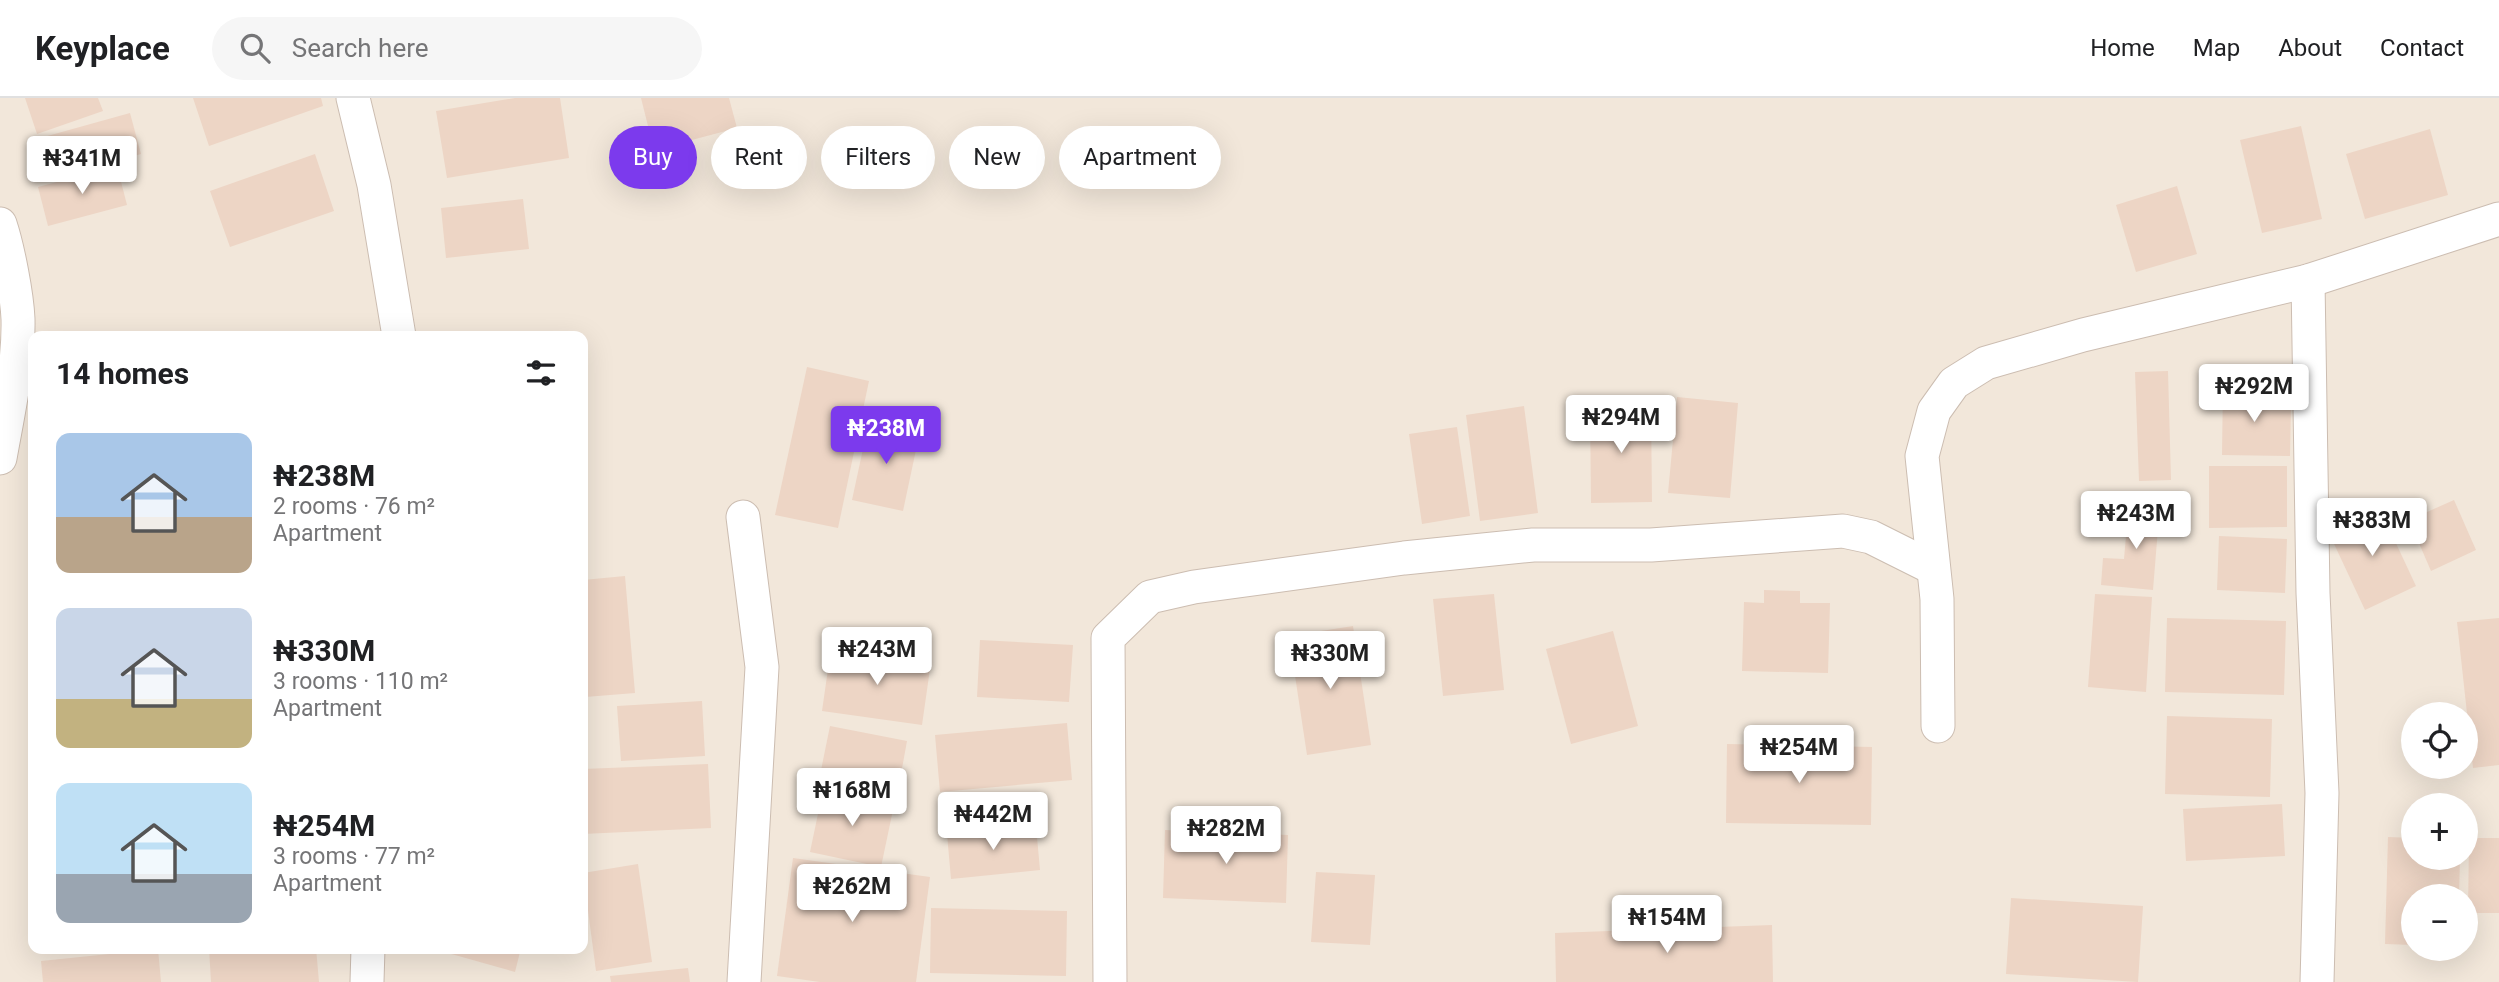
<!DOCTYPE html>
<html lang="en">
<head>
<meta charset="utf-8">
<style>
  :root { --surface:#fff; --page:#f6f6f6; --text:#202124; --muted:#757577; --line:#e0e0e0; --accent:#7c3aed }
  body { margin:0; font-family:Roboto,sans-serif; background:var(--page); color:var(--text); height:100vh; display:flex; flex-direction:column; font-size:26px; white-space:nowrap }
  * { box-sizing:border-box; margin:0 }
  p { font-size:23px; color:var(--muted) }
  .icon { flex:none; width:38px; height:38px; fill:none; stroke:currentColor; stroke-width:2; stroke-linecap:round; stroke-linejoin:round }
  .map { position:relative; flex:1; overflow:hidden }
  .side { position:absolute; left:28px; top:233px; width:560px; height:623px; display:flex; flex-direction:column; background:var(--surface); border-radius:14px; box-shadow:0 7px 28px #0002 }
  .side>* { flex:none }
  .guide { position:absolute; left:609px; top:28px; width:665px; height:63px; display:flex; gap:14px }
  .buttons { position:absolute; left:2401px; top:604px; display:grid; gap:14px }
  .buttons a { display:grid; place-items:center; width:77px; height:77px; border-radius:50%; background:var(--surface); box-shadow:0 7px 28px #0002; font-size:35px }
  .price { position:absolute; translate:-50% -60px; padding:0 16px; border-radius:7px; background:#fff; color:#222; font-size:23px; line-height:46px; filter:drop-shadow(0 2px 4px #0008) }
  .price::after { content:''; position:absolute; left:50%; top:42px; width:21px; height:16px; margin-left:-10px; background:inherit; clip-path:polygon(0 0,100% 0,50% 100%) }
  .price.on { background:var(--accent); color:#fff }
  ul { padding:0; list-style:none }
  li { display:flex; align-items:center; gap:21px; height:175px; padding:0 28px }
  li span { display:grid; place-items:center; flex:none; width:196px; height:140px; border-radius:14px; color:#555 }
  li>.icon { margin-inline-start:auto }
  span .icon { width:84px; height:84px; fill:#fffc; stroke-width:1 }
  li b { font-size:30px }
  h2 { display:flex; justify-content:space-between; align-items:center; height:84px; padding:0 28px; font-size:30px }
  .pill { padding:0 24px; border-radius:32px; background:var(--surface); box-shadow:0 7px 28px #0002; font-size:24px; line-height:63px }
  .pill.on { background:var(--accent); color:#fff }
  header { display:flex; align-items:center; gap:42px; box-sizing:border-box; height:98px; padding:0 35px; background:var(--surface); border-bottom:2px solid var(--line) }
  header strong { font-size:33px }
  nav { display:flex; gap:38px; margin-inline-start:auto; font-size:24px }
  .search { width:490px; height:63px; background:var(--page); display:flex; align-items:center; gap:18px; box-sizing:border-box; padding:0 24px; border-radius:38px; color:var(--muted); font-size:26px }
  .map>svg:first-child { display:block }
  .residential { fill:#f2e7da; fill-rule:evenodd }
  .building { fill:#edd5c5 }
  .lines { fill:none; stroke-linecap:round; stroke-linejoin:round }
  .minor-casing { stroke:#ccbdb1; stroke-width:35 }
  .minor { stroke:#fff; stroke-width:33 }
</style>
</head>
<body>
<header>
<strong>Keyplace</strong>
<div class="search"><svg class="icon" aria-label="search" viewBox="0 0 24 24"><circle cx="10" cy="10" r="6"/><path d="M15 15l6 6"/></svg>Search here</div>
<nav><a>Home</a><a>Map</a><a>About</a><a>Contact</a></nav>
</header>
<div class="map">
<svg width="2499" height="884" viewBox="0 0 2499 884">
  <rect width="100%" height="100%" fill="#fbf4eb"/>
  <path class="residential" d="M 0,0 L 2499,0 L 2499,884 L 0,884 ZM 33,238 L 583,238 L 583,850 L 33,850 ZM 2413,616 L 2466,616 L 2466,668 L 2413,668 ZM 2413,707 L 2466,707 L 2466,760 L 2413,760 ZM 2413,798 L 2466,798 L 2466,850 L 2413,850 Z"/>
  <g class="building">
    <path d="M 25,0 L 98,0 L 103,13 L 37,36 Z"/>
    <path d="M 193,0 L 321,0 L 323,8 L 209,48 Z"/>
    <path d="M 515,0 L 560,0 L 569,60 L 447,80 L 436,13 Z"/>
    <path d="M 641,0 L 729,0 L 737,30 L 654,52 Z"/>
    <path d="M 130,15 L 141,56 L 44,83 L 33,42 Z"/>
    <path d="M 2301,28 L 2322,121 L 2262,135 L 2240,42 Z"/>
    <path d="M 2430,31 L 2448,97 L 2365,121 L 2346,56 Z"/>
    <path d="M 315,56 L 334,113 L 230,149 L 210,93 Z"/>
    <path d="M 117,68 L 127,107 L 48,128 L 38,89 Z"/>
    <path d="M 2177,88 L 2197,156 L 2136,174 L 2116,107 Z"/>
    <path d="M 523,101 L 529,151 L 446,160 L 441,110 Z"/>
    <path d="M 807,269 L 869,283 L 838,430 L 775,417 Z"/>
    <path d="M 2168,273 L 2171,382 L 2139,383 L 2135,274 Z"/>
    <path d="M 2223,286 L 2254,286 L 2254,303 L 2291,304 L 2290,358 L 2222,357 Z"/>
    <path d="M 1677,299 L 1738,305 L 1730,400 L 1668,395 Z"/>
    <path d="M 1524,308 L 1538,415 L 1480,423 L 1466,317 Z"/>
    <path d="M 1651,309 L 1652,404 L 1591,405 L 1590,310 Z"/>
    <path d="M 869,323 L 920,333 L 903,413 L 852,402 Z"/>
    <path d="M 1457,329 L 1470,418 L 1422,426 L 1409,336 Z"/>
    <rect x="583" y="348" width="5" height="66"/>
    <path d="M 2209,368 L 2287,368 L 2287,429 L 2209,430 Z"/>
    <path d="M 2454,402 L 2476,452 L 2431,473 L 2409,422 Z"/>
    <path d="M 2129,404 L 2160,406 L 2153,492 L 2101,487 L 2103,460 L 2124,461 Z"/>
    <path d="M 2379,409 L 2416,488 L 2365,512 L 2328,433 Z"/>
    <path d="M 2219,438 L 2287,441 L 2285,495 L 2217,492 Z"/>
    <path d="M 625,478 L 635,595 L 585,599 L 583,570 L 583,482 Z"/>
    <path d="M 1764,492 L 1800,493 L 1800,505 L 1830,505 L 1828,575 L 1742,573 L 1744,504 L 1764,505 Z"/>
    <path d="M 1494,496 L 1504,592 L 1443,598 L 1433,501 Z"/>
    <path d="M 2095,496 L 2152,499 L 2146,594 L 2088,589 Z"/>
    <path d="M 2167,520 L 2286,523 L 2284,597 L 2165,594 Z"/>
    <path d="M 2499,520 L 2499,667 L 2473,670 L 2457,524 Z"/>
    <path d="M 1353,528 L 1371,647 L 1307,657 L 1289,538 Z"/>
    <path d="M 1613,533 L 1638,628 L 1571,646 L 1546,551 Z"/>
    <path d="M 980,542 L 1073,547 L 1069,604 L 977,599 Z"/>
    <path d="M 831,550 L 931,564 L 922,627 L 822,613 Z"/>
    <path d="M 702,603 L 705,658 L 621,663 L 617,608 Z"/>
    <path d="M 2167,618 L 2272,621 L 2270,699 L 2165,696 Z"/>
    <path d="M 1067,625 L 1072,682 L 940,694 L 935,637 Z"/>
    <path d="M 830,628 L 907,643 L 897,698 L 819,682 Z"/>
    <path d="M 1727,646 L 1872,649 L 1871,727 L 1726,725 Z"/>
    <path d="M 708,666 L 711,730 L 583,736 L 583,671 Z"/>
    <path d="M 823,692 L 894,707 L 881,769 L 810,754 Z"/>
    <path d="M 2282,706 L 2285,758 L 2186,763 L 2183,711 Z"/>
    <path d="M 1036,728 L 1040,772 L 951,781 L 947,736 Z"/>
    <path d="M 1165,732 L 1288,737 L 1286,805 L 1163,800 Z"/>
    <path d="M 2388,739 L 2413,740 L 2413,760 L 2460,760 L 2459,798 L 2413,798 L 2413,847 L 2385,846 Z"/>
    <path d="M 2469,740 L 2499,740 L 2499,815 L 2468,815 Z"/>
    <path d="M 793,760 L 930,779 L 916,884 L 820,884 L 777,878 Z"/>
    <path d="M 638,766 L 652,864 L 596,873 L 583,775 Z"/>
    <path d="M 1316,774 L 1375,777 L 1370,847 L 1311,844 Z"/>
    <path d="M 2011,800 L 2143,808 L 2138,884 L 2006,876 Z"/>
    <path d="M 931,810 L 1067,813 L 1066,878 L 930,875 Z"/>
    <path d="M 1772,827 L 1773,884 L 1556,884 L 1555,835 Z"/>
    <path d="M 209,850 L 316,850 L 319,884 L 211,884 Z"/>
    <path d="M 430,850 L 521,850 L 515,874 Z"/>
    <path d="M 158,851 L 161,884 L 43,884 L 41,863 Z"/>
    <path d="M 688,870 L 690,884 L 611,884 L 610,878 Z"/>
  </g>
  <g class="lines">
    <defs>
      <g id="minor">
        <path d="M 353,0 L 374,87 L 399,238"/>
        <path d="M 0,126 C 8,150 17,197 18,221 C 19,267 8,315 0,360"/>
        <path d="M 2308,183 L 2313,495 L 2322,695 L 2317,884"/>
        <path d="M 743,419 L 762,569 L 744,884"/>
        <path d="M 1938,628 L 1937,501 L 1922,358 L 1934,313 L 1954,285 L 1986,265 L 2083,237 L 2308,183 L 2499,121"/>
        <path d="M 367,884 L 368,850"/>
        <path d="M 1110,884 L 1108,540 L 1150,499 L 1194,489 L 1404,460 L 1533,447 L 1651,447 L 1843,433 L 1871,439 L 1933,470"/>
      </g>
    </defs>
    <use href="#minor" class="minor-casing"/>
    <use href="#minor" class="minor"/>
  </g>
</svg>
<div class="buttons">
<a><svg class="icon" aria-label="locate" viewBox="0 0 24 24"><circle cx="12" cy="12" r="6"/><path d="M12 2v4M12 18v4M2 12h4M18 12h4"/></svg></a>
<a>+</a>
<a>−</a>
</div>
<b class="price" style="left:82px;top:98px">₦341M</b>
<b class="price" style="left:2254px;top:326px">₦292M</b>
<b class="price" style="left:1621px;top:357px">₦294M</b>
<b class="price on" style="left:886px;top:368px">₦238M</b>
<b class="price" style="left:2136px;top:453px">₦243M</b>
<b class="price" style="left:2372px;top:460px">₦383M</b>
<b class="price" style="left:877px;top:589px">₦243M</b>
<b class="price" style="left:1330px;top:593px">₦330M</b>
<b class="price" style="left:1799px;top:687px">₦254M</b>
<b class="price" style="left:852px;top:730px">₦168M</b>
<b class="price" style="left:993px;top:754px">₦442M</b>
<b class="price" style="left:1226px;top:768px">₦282M</b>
<b class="price" style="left:852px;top:826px">₦262M</b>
<b class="price" style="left:1667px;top:857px">₦154M</b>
<div class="guide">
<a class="pill on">Buy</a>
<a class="pill">Rent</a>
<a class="pill">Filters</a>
<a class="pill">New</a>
<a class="pill">Apartment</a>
</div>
<section class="side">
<h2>14 homes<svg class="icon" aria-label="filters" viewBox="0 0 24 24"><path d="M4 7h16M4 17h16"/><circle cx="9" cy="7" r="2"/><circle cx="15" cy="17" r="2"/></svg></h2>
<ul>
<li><span style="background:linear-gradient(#a9c7e8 60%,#b9a48a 0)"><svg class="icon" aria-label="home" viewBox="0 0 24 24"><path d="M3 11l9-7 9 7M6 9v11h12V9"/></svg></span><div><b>₦238M</b><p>2 rooms · 76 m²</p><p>Apartment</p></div></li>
<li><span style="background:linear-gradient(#c9d6e8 65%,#c2b280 0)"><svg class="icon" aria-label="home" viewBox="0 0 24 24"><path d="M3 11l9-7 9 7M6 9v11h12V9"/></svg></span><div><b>₦330M</b><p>3 rooms · 110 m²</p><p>Apartment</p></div></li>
<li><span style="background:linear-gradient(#bfe0f5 65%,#9aa5b1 0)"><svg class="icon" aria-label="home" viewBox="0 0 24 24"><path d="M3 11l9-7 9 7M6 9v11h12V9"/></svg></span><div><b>₦254M</b><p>3 rooms · 77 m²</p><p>Apartment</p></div></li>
</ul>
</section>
</div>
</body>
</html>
